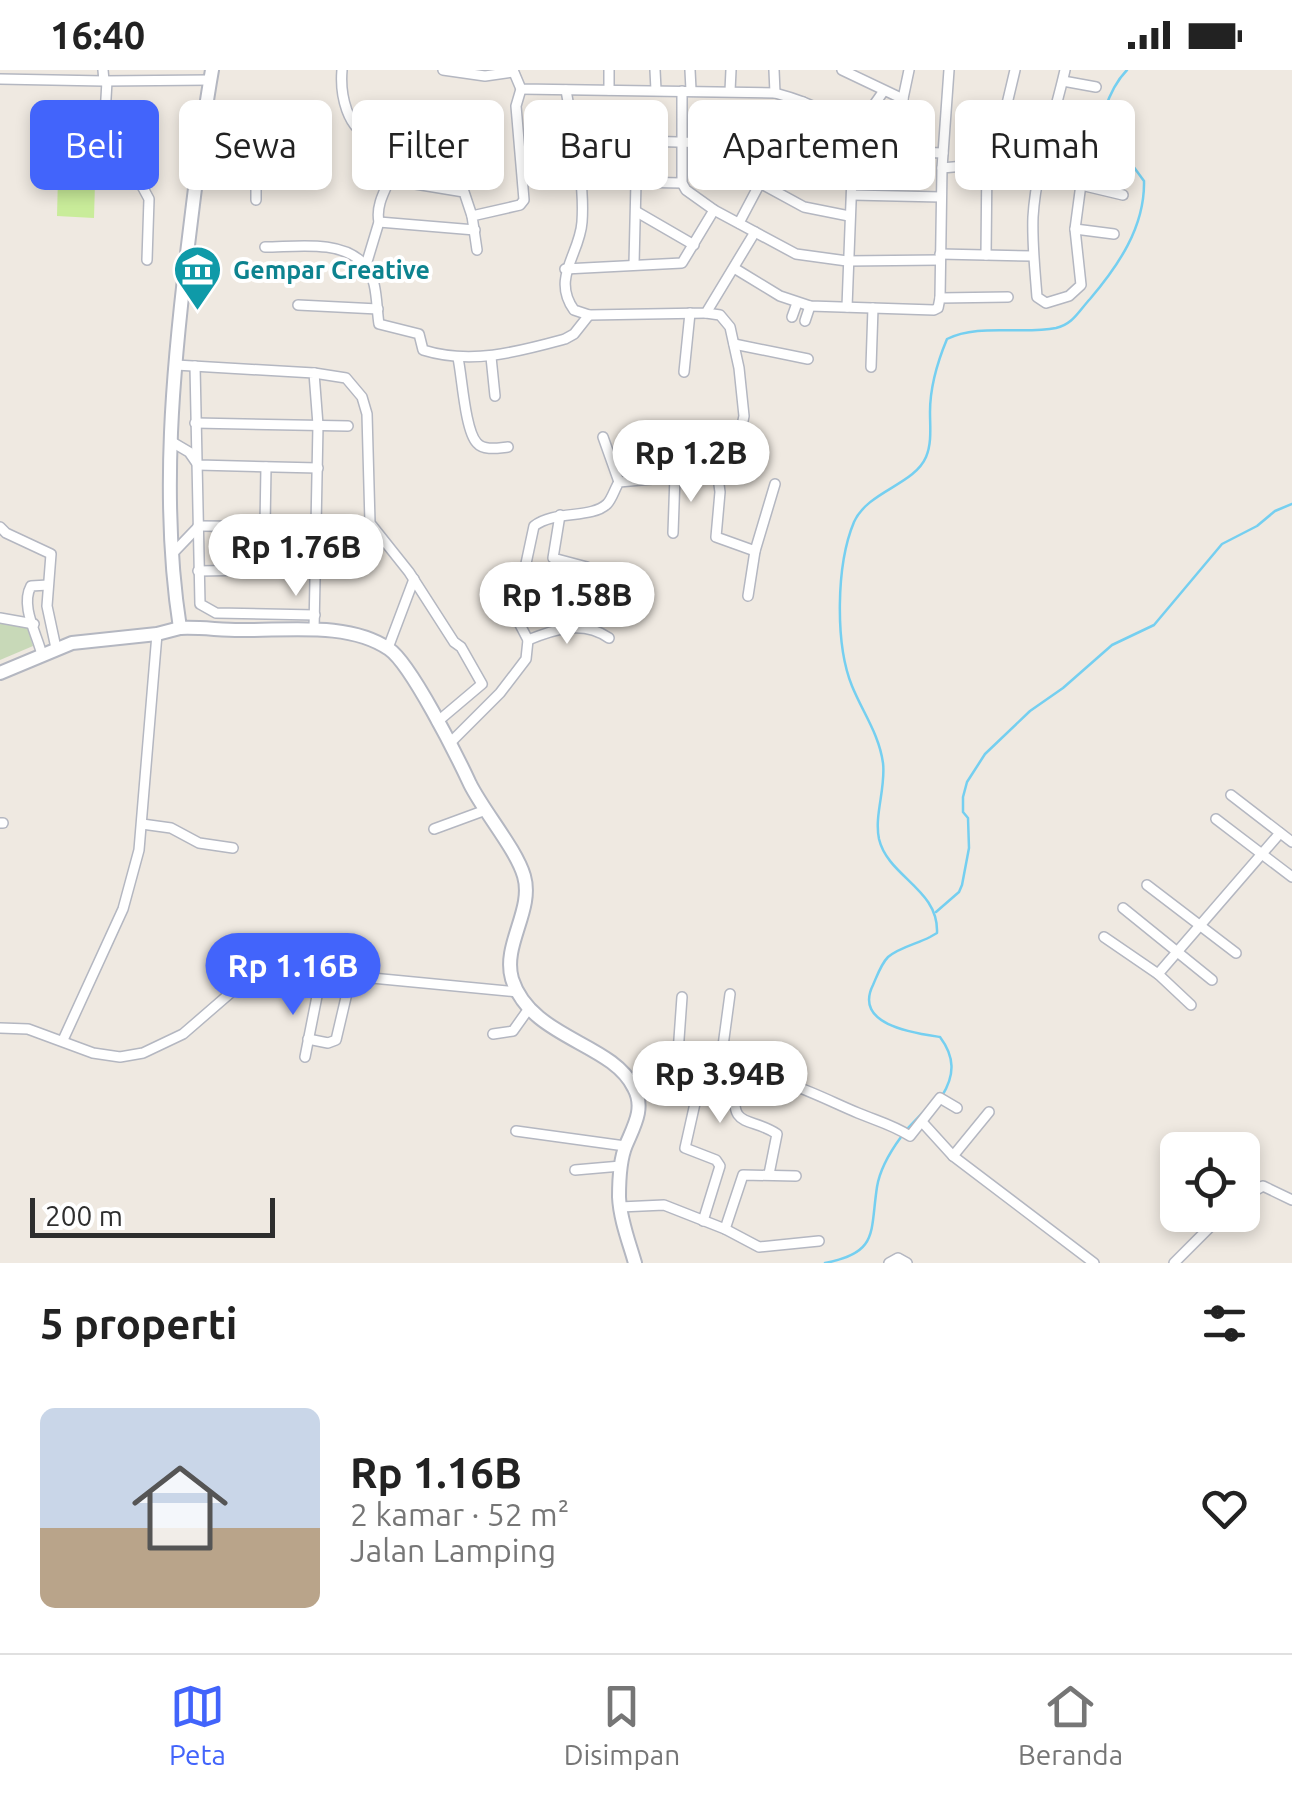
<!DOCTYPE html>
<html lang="id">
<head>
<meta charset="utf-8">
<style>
  :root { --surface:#fff; --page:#f6f6f6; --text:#222; --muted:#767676; --line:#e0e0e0; --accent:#4264fb }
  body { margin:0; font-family:Ubuntu,sans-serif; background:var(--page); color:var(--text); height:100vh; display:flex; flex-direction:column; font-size:38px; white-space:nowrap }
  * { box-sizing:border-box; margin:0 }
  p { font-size:32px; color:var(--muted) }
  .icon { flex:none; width:55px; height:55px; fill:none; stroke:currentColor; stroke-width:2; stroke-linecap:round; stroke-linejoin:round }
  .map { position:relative; height:1193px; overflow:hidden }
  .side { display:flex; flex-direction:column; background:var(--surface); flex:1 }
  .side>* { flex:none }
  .banner { position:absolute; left:30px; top:30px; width:1232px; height:90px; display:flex; gap:20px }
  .fabs { position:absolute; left:1160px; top:1062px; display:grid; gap:20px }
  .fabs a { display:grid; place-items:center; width:100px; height:100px; border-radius:15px; background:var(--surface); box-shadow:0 5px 15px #0003; font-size:50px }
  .scale { position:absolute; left:30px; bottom:25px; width:245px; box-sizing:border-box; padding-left:10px; border:5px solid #2e2e2e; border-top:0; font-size:28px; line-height:35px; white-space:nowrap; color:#2e2e2e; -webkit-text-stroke:8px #fff; paint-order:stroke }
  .price { position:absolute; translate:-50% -85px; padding:0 22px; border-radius:35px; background:#fff; color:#222; font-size:32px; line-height:65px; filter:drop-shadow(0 2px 5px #0008) }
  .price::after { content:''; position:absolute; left:50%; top:60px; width:30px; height:22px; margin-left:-15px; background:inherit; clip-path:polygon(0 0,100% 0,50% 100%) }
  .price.current { background:var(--accent); color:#fff }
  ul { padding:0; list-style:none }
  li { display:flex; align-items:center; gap:30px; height:250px; padding:0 40px }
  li+li { border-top:2px solid var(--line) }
  li span { display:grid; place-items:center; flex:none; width:280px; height:200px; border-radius:15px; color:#555 }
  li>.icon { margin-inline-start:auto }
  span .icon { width:120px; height:120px; fill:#fffc; stroke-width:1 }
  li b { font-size:42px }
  h2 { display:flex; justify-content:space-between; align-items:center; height:120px; padding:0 40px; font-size:42px }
  .pill { padding:0 35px; border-radius:15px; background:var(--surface); box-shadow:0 5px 15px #0003; font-size:35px; line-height:90px }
  .pill.current { background:var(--accent); color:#fff }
  .status { display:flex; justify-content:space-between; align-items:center; height:70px; padding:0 50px; background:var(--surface); direction:ltr }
  .status svg { height:28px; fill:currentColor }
  .dock { display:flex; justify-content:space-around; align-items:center; height:140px; border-top:2px solid var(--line); background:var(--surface); font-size:28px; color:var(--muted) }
  .dock a { display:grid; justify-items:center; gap:5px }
  .dock .current { color:var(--accent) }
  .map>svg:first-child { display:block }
  .cemetery { fill:#c8d9b8 }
  .pitch { fill:#c9ec9a }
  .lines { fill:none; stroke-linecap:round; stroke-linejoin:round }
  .stream { stroke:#75cff0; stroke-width:2.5 }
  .street-casing { stroke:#b4b7c1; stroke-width:12 }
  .secondary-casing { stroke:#b4b7c1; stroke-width:16 }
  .street { stroke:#fff; stroke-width:9 }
  .secondary { stroke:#fff; stroke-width:12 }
  .labels { text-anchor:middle; stroke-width:8; stroke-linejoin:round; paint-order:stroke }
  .culture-label { font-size:25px; font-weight:bold; fill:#0d838f; stroke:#fff; text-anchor:start }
</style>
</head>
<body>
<div class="status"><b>16:40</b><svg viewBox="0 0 49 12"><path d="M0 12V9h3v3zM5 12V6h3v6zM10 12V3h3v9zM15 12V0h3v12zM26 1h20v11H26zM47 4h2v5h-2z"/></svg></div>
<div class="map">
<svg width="1292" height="1193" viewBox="0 0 1292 1193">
  <rect width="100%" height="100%" fill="#efe9e1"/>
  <path class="cemetery" d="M 0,543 L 24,547 L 33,576 L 0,590 Z"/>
  <path class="pitch" d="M 58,107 L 95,113 L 94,148 L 57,146 Z"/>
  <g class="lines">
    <g class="stream">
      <path d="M 936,842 L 959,822 L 962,815 L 969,778 L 968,748 L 963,742 L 963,727 L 967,712 L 985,684 L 1030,641 L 1063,618 L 1112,575 L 1154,555 L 1222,474 L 1257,456 L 1275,441 L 1292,434"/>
      <path d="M 942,1026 C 955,1005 955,987 940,967 C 914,963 853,955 873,915 C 877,906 881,894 888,887 C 900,877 917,874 930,867 L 937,863 C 939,819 888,807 879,769 C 874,745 886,718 883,693 C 879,664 863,643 852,616 C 835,574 836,495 854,452 C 868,421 914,415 926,387 C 932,373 930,357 930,342 C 930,316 937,293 947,269 C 978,253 1022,265 1056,258 C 1073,254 1078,242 1090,229 C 1118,196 1145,157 1144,111 L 1133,96 L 1102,84 C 1091,63 1111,16 1127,0"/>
      <path d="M 906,1060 L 928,1037"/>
      <path d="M 825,1193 C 879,1183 870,1162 877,1117 C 880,1098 890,1082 901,1067"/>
    </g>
    <defs>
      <g id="street">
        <path d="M 342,0 C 340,23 346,61 374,68 C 382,69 391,68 398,69 C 405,99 373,124 379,152 L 366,195"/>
        <path d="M 443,0 L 485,6 L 513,2"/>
        <path d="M 513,0 L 521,19 L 775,23 C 805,31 850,46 853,80 L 847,237"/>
        <path d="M 609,0 L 609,20"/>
        <path d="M 655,0 L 656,20"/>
        <path d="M 690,0 L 691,20"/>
        <path d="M 774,0 L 775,23"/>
        <path d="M 842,0 L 903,29"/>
        <path d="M 0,9 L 104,11 L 103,0"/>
        <path d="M 104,11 L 210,10"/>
        <path d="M 1063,11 L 1096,17"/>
        <path d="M 566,20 C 573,62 585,110 582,152 C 580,184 551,208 574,240 L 589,245 L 706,243 L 755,162"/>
        <path d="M 682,21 L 682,113 L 686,120 L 714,140 L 796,184 L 847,191 L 940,190"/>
        <path d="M 730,21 L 731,0"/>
        <path d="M 872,38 L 891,41 L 901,38 L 909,0"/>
        <path d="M 1053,49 L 1083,57"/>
        <path d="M 847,59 L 864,49 L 883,22"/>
        <path d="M 573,69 L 780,75 L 824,100 L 853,105"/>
        <path d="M 723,72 L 725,90 L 734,99 L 804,137 L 849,146"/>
        <path d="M 997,76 L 1083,99 L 1075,159 L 1081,215 L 1069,226 L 1046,233 L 1037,227 C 1035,200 1032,174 1033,147 C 1036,97 1054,49 1065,0"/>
        <path d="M 199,78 L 249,86 L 256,91 L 256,130"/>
        <path d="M 124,79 L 127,108 L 142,116 L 149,129 L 147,190"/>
        <path d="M 853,80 L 943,83"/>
        <path d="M 102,97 L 107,11"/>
        <path d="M 942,98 L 975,95 L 997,76 L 1015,0"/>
        <path d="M 391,110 L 464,122 L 472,146"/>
        <path d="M 579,111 L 682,113"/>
        <path d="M 1081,115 L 1123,125"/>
        <path d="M 852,125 L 941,127"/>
        <path d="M 637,142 L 694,175"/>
        <path d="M 379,152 L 475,160"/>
        <path d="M 739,153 L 803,32"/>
        <path d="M 1075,159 L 1114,164"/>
        <path d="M 265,177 C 295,177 341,169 364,194 C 378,208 376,236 379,254 L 419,264 L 423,280 C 471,295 517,282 565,269 L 574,264 L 589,245"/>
        <path d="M 477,180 L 472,146 L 520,135 L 524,130 L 516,36 L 521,19"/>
        <path d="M 940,184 L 1033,186"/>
        <path d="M 986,185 L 987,88"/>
        <path d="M 634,194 L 636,112"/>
        <path d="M 734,198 L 780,226 L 810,236 L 934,240 L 938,238 L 940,228 L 1008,227"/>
        <path d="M 565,199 L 682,193 L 714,140"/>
        <path d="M 940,228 L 942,98 L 949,0"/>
        <path d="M 298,235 L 378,239"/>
        <path d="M 792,247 L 797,233"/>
        <path d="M 805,251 L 810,236"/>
        <path d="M 734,274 L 808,289"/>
        <path d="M 491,287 L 495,326"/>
        <path d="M 458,288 C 462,306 465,361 477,373 C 484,381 498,378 508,377"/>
        <path d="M 176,295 L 314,303 L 318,355 L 316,457 L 198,456"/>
        <path d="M 195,296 L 200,534 L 216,543 L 315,545"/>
        <path d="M 871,297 L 873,238"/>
        <path d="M 684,302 L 690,243"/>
        <path d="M 314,303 L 346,308 L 362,327 L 367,344 L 370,453 L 409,502 L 454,572 L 461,577 L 482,614 L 437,652"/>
        <path d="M 195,353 L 348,356"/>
        <path d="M 603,367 L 619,412"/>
        <path d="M 172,372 L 189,382 L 198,395 L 318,398"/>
        <path d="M 717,400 L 720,422 L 716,467 L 755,481"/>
        <path d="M 560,445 L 553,488 L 587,497"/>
        <path d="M 265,456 L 266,397"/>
        <path d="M 0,457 L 6,463 L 51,484 L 47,536 L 56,578"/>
        <path d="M 673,463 L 675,406"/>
        <path d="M 174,482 L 197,458"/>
        <path d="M 198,501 L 316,499"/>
        <path d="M 748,526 L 755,481 L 775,414"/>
        <path d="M 0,548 L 34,554"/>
        <path d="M 314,560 L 316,457"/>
        <path d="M 528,570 C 555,559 583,550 609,568"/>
        <path d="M 388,578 L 414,509"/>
        <path d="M 42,585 C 37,564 20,536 31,516 L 48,515"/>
        <path d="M 450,673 L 500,623 L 526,589 L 528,570 L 515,545 L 534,456 C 555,440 591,449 607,434 C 612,429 615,418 619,412 L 708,404 L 722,395 L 740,365 L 744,346 L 739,298 L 730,257 L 720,245 L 706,243"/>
        <path d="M 1231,725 L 1292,772"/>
        <path d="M 1216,749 L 1292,807"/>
        <path d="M 0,753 L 3,753"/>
        <path d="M 142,754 L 171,758 L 199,773 L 233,778"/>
        <path d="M 434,759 L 483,741"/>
        <path d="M 1147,815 L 1236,883"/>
        <path d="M 1123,838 L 1212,910"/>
        <path d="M 1104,867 L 1158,904 L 1280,763"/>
        <path d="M 1158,904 L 1191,935"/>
        <path d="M 0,958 L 28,959 L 93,983 L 120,987 L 143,983 L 183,964 L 235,919 L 255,911 L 319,916 L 351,906 L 518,922"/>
        <path d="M 493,964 L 513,961 L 530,937"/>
        <path d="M 308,969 L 328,973 L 336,970 L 351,906"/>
        <path d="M 63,970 L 123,839 L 139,780 L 157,564"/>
        <path d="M 305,987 L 319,916"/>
        <path d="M 676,1011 L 682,927"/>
        <path d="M 700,1011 L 685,1078 L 716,1090 L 720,1096 L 703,1151"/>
        <path d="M 718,1013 L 730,924"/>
        <path d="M 636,1021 L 676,1011 L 736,1016"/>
        <path d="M 923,1053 L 953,1086 L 1094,1193"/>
        <path d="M 516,1061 L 625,1076"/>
        <path d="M 953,1086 L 989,1042"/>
        <path d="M 575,1100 L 621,1096"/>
        <path d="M 769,1104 L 777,1064 C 750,1046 729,1060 736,1016 L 750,1007 C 788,1008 824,1029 858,1043 C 877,1051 893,1055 910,1066 L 940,1028 L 957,1038"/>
        <path d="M 1242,1128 L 1263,1116 L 1292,1130"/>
        <path d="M 620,1137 L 664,1135 L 725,1159 L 759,1177 L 819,1171"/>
        <path d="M 725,1159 L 743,1105 L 796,1106"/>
        <path d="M 889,1193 L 898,1188 L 907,1193"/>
        <path d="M 1174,1193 L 1222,1145"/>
      </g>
      <g id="secondary">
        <path d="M 212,0 C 202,56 196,111 189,167 C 173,295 160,430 180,558 C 200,557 220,560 240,560 C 285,561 348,551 389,579 C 411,594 457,686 470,714 C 484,742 516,779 524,806 C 534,840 502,875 512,909 C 531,969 612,972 634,1018 C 645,1038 634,1056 626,1075 C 620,1089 619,1111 619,1127 C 620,1149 629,1172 635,1193"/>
        <path d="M 0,603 L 72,573 L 157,564 L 180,558"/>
      </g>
    </defs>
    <use href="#street" class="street-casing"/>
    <use href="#secondary" class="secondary-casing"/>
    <use href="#street" class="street"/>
    <use href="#secondary" class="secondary"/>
  </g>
  <defs>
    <symbol id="museum-pin" viewBox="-11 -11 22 30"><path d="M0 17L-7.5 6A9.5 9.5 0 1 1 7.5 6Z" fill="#0f9aa8" stroke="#fff"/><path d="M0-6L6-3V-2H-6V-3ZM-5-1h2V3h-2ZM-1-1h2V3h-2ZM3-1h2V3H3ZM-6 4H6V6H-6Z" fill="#fff"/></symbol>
  </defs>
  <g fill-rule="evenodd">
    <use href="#museum-pin" x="170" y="172" width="55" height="75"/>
  </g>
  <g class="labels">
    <g class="culture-label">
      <text x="233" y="209">Gempar Creative</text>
    </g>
  </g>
</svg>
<div class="fabs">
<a><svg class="icon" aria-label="locate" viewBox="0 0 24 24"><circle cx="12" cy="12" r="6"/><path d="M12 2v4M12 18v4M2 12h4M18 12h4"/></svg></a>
</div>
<div class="scale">200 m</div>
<b class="price" style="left:691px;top:435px">Rp 1.2B</b>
<b class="price" style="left:296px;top:529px">Rp 1.76B</b>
<b class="price" style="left:567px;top:577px">Rp 1.58B</b>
<b class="price current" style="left:293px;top:948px">Rp 1.16B</b>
<b class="price" style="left:720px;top:1056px">Rp 3.94B</b>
<div class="banner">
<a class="pill current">Beli</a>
<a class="pill">Sewa</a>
<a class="pill">Filter</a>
<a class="pill">Baru</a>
<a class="pill">Apartemen</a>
<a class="pill">Rumah</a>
</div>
</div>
<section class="side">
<h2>5 properti<svg class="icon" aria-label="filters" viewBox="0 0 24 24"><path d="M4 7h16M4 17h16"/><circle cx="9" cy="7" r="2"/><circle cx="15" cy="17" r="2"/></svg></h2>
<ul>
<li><span style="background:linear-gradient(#c9d6e8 60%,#b9a48a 0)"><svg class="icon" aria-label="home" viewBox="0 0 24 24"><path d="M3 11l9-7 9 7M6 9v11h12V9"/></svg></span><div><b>Rp 1.16B</b><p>2 kamar · 52 m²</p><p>Jalan Lamping</p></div><svg class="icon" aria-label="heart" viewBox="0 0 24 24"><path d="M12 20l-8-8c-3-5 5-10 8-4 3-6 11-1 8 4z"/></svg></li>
</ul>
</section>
<nav class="dock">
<a class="current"><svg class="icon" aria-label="map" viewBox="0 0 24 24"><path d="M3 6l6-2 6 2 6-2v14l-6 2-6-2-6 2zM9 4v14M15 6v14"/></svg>Peta</a>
<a><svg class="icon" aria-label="saved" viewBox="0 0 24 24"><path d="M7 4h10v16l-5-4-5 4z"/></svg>Disimpan</a>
<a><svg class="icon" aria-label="home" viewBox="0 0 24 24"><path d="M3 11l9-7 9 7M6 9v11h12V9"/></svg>Beranda</a>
</nav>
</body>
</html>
